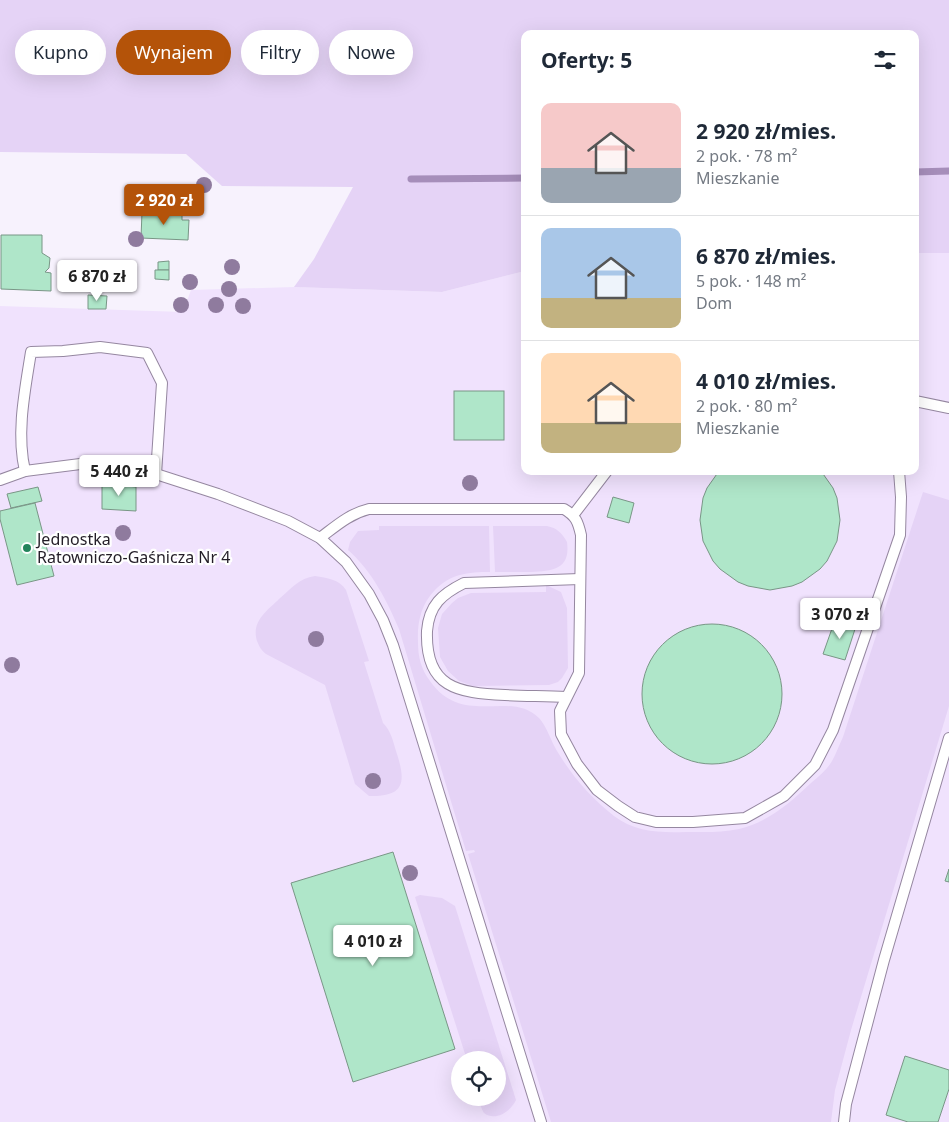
<!DOCTYPE html>
<html lang="pl">
<head>
<meta charset="utf-8">
<style>
  :root { --surface:#fff; --page:#f6f6f7; --text:#1f2937; --muted:#747a83; --line:#e0e1e3; --accent:#b45309 }
  body { margin:0; font-family:"Noto Sans",sans-serif; background:var(--page); color:var(--text); height:100vh; display:flex; flex-direction:column; font-size:19px; white-space:nowrap }
  * { box-sizing:border-box; margin:0 }
  p { font-size:16px; color:var(--muted) }
  .icon { flex:none; width:28px; height:28px; fill:none; stroke:currentColor; stroke-width:2; stroke-linecap:round; stroke-linejoin:round }
  .map { position:relative; flex:1; overflow:hidden }
  .side { position:absolute; left:521px; top:30px; width:398px; height:445px; display:flex; flex-direction:column; background:var(--surface); border-radius:10px; box-shadow:0 5px 20px #0002 }
  .side>* { flex:none }
  .hud { position:absolute; left:15px; top:30px; width:431px; height:45px; display:flex; gap:10px }
  .tools { position:absolute; left:451px; top:1051px; display:grid; gap:10px }
  .tools a { display:grid; place-items:center; width:55px; height:55px; border-radius:50%; background:var(--surface); box-shadow:0 5px 20px #0002; font-size:25px }
  .price { position:absolute; translate:-50% -42px; padding:0 11px; border-radius:5px; background:#fff; color:#222; font-size:16px; line-height:32px; filter:drop-shadow(0 1px 2px #0008) }
  .price::after { content:''; position:absolute; left:50%; top:30px; width:15px; height:11px; margin-left:-8px; background:inherit; clip-path:polygon(0 0,100% 0,50% 100%) }
  .price.on { background:var(--accent); color:#fff }
  ul { padding:0; list-style:none }
  li { display:flex; align-items:center; gap:15px; height:125px; padding:0 20px }
  li+li { border-top:1px solid var(--line) }
  li span { display:grid; place-items:center; flex:none; width:140px; height:100px; border-radius:10px; color:#555 }
  li>.icon { margin-inline-start:auto }
  span .icon { width:60px; height:60px; fill:#fffc; stroke-width:1 }
  li b { font-size:21px }
  h2 { display:flex; justify-content:space-between; align-items:center; height:60px; padding:0 20px; font-size:21px }
  .tag { padding:0 18px; border-radius:22px; background:var(--surface); box-shadow:0 5px 20px #0002; font-size:18px; line-height:45px }
  .tag.on { background:var(--accent); color:#fff }
  .map>svg:first-child { display:block }
  .built { fill:#f0e2fd; fill-rule:evenodd }
  .green { fill:#e5d3f6 }
  .lines { fill:none; stroke-linecap:round; stroke-linejoin:round }
  .stream { stroke:#a68eba; stroke-width:7 }
  .building { fill:#afe6c9; stroke:#799686 }
  .lane-casing { stroke:#9587a0; stroke-width:12 }
  .lane { stroke:#fff; stroke-width:10 }
  .tree { fill:#8f7b9e }
  .poi-dot { fill:#24845c; stroke:#fff; stroke-width:2 }
  .labels { text-anchor:middle; stroke-width:4.5; stroke-linejoin:round; paint-order:stroke }
  .poi-label { font-size:16px; fill:#231d27; stroke:#fff; text-anchor:start }
</style>
</head>
<body>
<div class="map">
<svg width="949" height="1122" viewBox="0 0 949 1122">
  <rect width="100%" height="100%" fill="#f7f2fd"/>
  <path class="built" d="M 915,253 L 949,253 L 949,1122 L 0,1122 L 0,306 L 183,312 L 191,290 L 294,287 L 442,292 L 525,271 L 525,471 L 915,471 ZM 460,1060 L 498,1060 L 498,1098 L 460,1098 Z"/>
  <g class="green">
    <path d="M 0,0 L 949,0 L 949,253 L 915,253 L 915,34 L 525,34 L 525,271 L 442,292 L 294,287 L 314,259 L 353,187 L 222,186 L 186,154 L 0,152 Z"/>
    <path d="M 923,492 L 949,500 L 949,706 L 851,1030 L 835,1090 L 831,1122 L 551,1122 L 468,854 L 475,852 L 474,850 L 466,851 L 399,629 C 387,601 372,571 348,550 L 350,542 L 358,531 L 379,530 L 379,526 L 489,526 L 490,572 C 468,572 450,574 435,590 C 421,604 417,623 418,642 C 418,657 421,669 430,681 C 463,728 510,689 539,718 C 547,727 551,741 557,751 C 572,776 591,798 614,816 C 635,832 660,833 686,832 C 703,832 721,833 739,829 C 768,822 790,803 811,783 C 818,777 827,770 832,761 C 836,754 839,745 843,737 Z"/>
    <path d="M 493,526 L 547,526 C 557,528 562,533 567,542 C 571,571 550,571 527,572 C 516,572 505,572 495,572 Z"/>
    <path d="M 315,576 C 327,578 339,579 346,590 L 369,661 L 364,662 L 383,723 C 391,731 393,741 396,751 C 406,781 406,797 369,796 L 355,784 L 325,685 L 266,654 C 261,650 259,646 257,641 C 251,621 267,611 279,599 C 291,589 299,578 315,576 Z"/>
    <path d="M 546,585 L 561,592 L 567,608 L 568,668 L 562,678 L 558,682 L 549,685 L 473,686 L 459,681 L 448,671 L 440,657 L 438,628 L 442,614 L 452,603 L 458,598 L 471,593 L 546,592 Z"/>
    <path d="M 420,895 L 442,898 L 455,906 L 516,1100 C 511,1111 495,1122 484,1113 C 481,1109 480,1102 478,1098 L 498,1098 L 498,1060 L 467,1060 L 415,897 Z"/>
  </g>
  <g class="lines">
    <g class="stream">
      <path d="M 915,172 L 949,171"/>
      <path d="M 411,179 L 525,178"/>
    </g>
  </g>
  <g class="building">
    <path d="M 142,212 L 182,212 L 182,220 L 189,220 L 188,240 L 141,238 Z"/>
    <path d="M 1,235 L 42,235 L 42,253 L 50,258 L 49,268 L 45,272 L 51,273 L 51,291 L 1,289 Z"/>
    <path d="M 169,261 L 169,270 L 158,270 L 158,262 Z"/>
    <path d="M 155,270 L 169,270 L 169,280 L 155,279 Z"/>
    <path d="M 88,295 L 107,296 L 106,309 L 88,309 Z"/>
    <rect x="454" y="391" width="50" height="49"/>
    <path d="M 719,471 L 821,471 L 833,488 L 837,498 L 840,520 L 837,541 L 827,561 L 820,569 L 802,582 L 792,586 L 770,590 L 748,586 L 738,582 L 720,569 L 713,561 L 703,541 L 700,520 L 703,498 L 707,488 Z"/>
    <path d="M 102,483 L 136,487 L 136,511 L 102,509 Z"/>
    <path d="M 38,487 L 42,501 L 11,508 L 7,494 Z"/>
    <path d="M 613,497 L 634,503 L 629,523 L 607,517 Z"/>
    <path d="M 35,503 L 54,576 L 17,585 L 0,519 L 0,511 Z"/>
    <path d="M 835,620 L 856,626 L 845,660 L 823,654 Z"/>
    <circle cx="712" cy="694" r="70"/>
    <path d="M 393,852 L 455,1049 L 353,1082 L 291,883 Z"/>
    <path d="M 949,869 L 949,882 L 945,881 Z"/>
    <path d="M 905,1056 L 949,1070 L 949,1089 L 938,1122 L 908,1122 L 886,1115 Z"/>
  </g>
  <g class="lines">
    <defs>
      <g id="lane">
        <path d="M 915,401 L 949,408"/>
        <path d="M 25,471 C 16,433 25,390 31,352 L 63,351 L 100,347 L 147,353 L 162,383 L 156,474"/>
        <path d="M 0,480 L 25,471 L 96,462 L 140,469 L 156,474 L 218,494 L 288,521 L 320,538 L 346,562 L 369,594 L 383,620 L 393,645 L 541,1122"/>
        <path d="M 574,514 L 607,471"/>
        <path d="M 320,538 C 336,526 349,514 369,509 L 564,509 C 576,516 578,522 581,535 L 579,673 L 560,711 L 561,734 L 577,764 L 597,790 L 618,806 L 635,817 L 656,822 L 693,822 L 745,818 L 784,796 L 815,765 L 833,730 L 900,535 L 901,497 L 899,471"/>
        <path d="M 566,697 C 546,696 526,696 505,695 C 458,693 425,688 427,631 C 429,605 442,594 464,583 L 580,579"/>
        <path d="M 844,1122 L 846,1104 L 884,960 L 949,738"/>
      </g>
    </defs>
    <use href="#lane" class="lane-casing"/>
    <use href="#lane" class="lane"/>
  </g>
  <g class="tree">
    <circle cx="204" cy="185" r="8"/>
    <circle cx="136" cy="239" r="8"/>
    <circle cx="232" cy="267" r="8"/>
    <circle cx="190" cy="282" r="8"/>
    <circle cx="229" cy="289" r="8"/>
    <circle cx="181" cy="305" r="8"/>
    <circle cx="216" cy="305" r="8"/>
    <circle cx="243" cy="306" r="8"/>
    <circle cx="470" cy="483" r="8"/>
    <circle cx="123" cy="533" r="8"/>
    <circle cx="316" cy="639" r="8"/>
    <circle cx="12" cy="665" r="8"/>
    <circle cx="373" cy="781" r="8"/>
    <circle cx="410" cy="873" r="8"/>
  </g>
  <circle class="poi-dot" cx="27" cy="548" r="5"/>
  <g class="labels">
    <g class="poi-label">
      <text x="37" y="545">Jednostka<tspan x="37" dy="18">Ratowniczo-Gaśnicza Nr 4</tspan></text>
    </g>
  </g>
</svg>
<div class="tools">
<a><svg class="icon" aria-label="locate" viewBox="0 0 24 24"><circle cx="12" cy="12" r="6"/><path d="M12 2v4M12 18v4M2 12h4M18 12h4"/></svg></a>
</div>
<b class="price on" style="left:164px;top:226px">2 920 zł</b>
<b class="price" style="left:97px;top:302px">6 870 zł</b>
<b class="price" style="left:119px;top:497px">5 440 zł</b>
<b class="price" style="left:840px;top:640px">3 070 zł</b>
<b class="price" style="left:373px;top:967px">4 010 zł</b>
<div class="hud">
<a class="tag">Kupno</a>
<a class="tag on">Wynajem</a>
<a class="tag">Filtry</a>
<a class="tag">Nowe</a>
</div>
<section class="side">
<h2>Oferty: 5<svg class="icon" aria-label="filters" viewBox="0 0 24 24"><path d="M4 7h16M4 17h16"/><circle cx="9" cy="7" r="2"/><circle cx="15" cy="17" r="2"/></svg></h2>
<ul>
<li><span style="background:linear-gradient(#f6c9c9 65%,#9aa5b1 0)"><svg class="icon" aria-label="home" viewBox="0 0 24 24"><path d="M3 11l9-7 9 7M6 9v11h12V9"/></svg></span><div><b>2 920 zł/mies.</b><p>2 pok. · 78 m²</p><p>Mieszkanie</p></div></li>
<li><span style="background:linear-gradient(#a9c7e8 70%,#c2b280 0)"><svg class="icon" aria-label="home" viewBox="0 0 24 24"><path d="M3 11l9-7 9 7M6 9v11h12V9"/></svg></span><div><b>6 870 zł/mies.</b><p>5 pok. · 148 m²</p><p>Dom</p></div></li>
<li><span style="background:linear-gradient(#ffd9b3 70%,#c2b280 0)"><svg class="icon" aria-label="home" viewBox="0 0 24 24"><path d="M3 11l9-7 9 7M6 9v11h12V9"/></svg></span><div><b>4 010 zł/mies.</b><p>2 pok. · 80 m²</p><p>Mieszkanie</p></div></li>
</ul>
</section>
</div>
</body>
</html>
